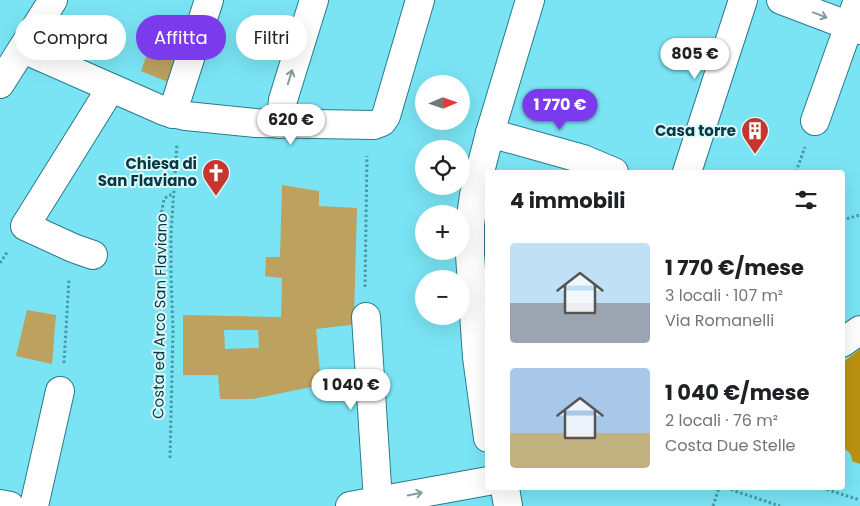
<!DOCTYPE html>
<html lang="it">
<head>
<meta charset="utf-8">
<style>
  :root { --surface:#fff; --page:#f2f2f2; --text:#202124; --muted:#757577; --accent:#7c3aed }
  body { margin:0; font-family:Poppins,sans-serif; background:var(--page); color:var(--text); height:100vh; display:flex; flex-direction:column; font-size:19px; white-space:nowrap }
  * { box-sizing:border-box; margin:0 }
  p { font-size:16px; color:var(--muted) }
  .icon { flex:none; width:28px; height:28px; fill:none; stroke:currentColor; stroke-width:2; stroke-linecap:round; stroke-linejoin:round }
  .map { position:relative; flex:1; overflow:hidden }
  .side { position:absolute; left:485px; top:170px; width:360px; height:320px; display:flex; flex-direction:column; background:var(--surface); border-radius:5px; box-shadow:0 5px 20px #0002 }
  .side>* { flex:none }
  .banner { position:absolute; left:15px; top:15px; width:395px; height:45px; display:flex; gap:10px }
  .needle { width:32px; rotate:88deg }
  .controls { position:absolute; left:415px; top:75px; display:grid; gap:10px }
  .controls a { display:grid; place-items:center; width:55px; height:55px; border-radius:50%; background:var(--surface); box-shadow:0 5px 20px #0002; font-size:25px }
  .price { position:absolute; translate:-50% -42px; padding:0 11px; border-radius:18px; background:#fff; color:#222; font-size:16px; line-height:32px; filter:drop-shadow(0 1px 2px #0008) }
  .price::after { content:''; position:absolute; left:50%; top:30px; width:15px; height:11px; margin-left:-8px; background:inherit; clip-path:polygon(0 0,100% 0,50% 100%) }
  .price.selected { background:var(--accent); color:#fff }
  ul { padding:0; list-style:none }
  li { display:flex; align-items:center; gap:15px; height:125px; padding:0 25px }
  li span { display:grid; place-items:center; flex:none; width:140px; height:100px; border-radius:5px; color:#555 }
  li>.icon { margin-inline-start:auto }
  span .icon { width:60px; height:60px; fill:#fffc; stroke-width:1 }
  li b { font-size:21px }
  h2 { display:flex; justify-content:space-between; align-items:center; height:60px; padding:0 25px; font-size:21px }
  .chip { padding:0 18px; border-radius:22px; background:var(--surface); box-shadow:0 5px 20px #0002; font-size:18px; line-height:45px }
  .chip.selected { background:var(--accent); color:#fff }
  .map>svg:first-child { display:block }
  .green { fill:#bca15f; fill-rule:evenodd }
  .forest { fill:#bb9213 }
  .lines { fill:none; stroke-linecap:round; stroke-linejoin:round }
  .minor-casing { stroke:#277c88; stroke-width:30 }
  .path { stroke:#4899a6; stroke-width:3; stroke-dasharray:2.5 2.5; stroke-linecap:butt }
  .minor { stroke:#fff; stroke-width:28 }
  .oneway { stroke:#849ca0 }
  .labels { text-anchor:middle; stroke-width:4; stroke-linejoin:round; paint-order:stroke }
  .poi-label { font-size:15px; font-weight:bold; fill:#083940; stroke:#dcf8fd; text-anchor:end }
  .street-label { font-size:15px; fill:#083940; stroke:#dcf8fd }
</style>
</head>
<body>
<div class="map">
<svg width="860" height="506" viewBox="0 0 860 506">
  <rect width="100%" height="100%" fill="#7ae4f4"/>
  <g class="green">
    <path d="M 149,49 L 166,55 L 168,51 L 177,54 L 168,82 L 141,71 Z"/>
    <path d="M 282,185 L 319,191 L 319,206 L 357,208 L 354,316 L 359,324 L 316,329 L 321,385 L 253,399 L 220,399 L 218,375 L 183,375 L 183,315 L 281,317 L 282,278 L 265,276 L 266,257 L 280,257 ZM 258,330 L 259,348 L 225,349 L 224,330 Z"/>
    <path d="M 481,209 L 487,211 L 488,269 L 479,269 Z"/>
    <path d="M 27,310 L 56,315 L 52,364 L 16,356 Z"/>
  </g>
  <path class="forest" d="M 860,349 L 860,464 L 852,461 C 852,455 849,450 843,449 L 842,363 Z"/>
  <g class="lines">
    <defs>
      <g id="minor">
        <path d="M 781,0 L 860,30"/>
        <path d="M 23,49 L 164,111 L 186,116 L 256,123 L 374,125 L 382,122 L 386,116 L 420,0"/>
        <path d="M 0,84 L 53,0"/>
        <path d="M 172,114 L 209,0"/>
        <path d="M 815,121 L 858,0"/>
        <path d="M 280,124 L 283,100 L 314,0"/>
        <path d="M 490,133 L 583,159 L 614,172"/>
        <path d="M 687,172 L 743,0"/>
        <path d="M 93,255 L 73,248 L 25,226 L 111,88"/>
        <path d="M 366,317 L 378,501"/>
        <path d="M 842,343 L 860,330"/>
        <path d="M 488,438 L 477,357 L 470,255 L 470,224 L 474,195 L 490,133 L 530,0"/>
        <path d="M 505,488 L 508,506"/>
        <path d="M 0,504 L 10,506"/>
        <path d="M 34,506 L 60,391"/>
        <path d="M 350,506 L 488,481"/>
      </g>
    </defs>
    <use href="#minor" class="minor-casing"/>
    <g class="path">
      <path d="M 796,172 L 805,147"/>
      <path d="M 842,220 L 860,215"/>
      <path d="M 158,232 L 164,199 L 169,195 L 174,195"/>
      <path d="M 0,263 L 8,251"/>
      <path d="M 365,287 L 367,156"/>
      <path d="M 64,363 L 69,279"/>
      <path d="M 170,458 L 173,330 L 171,275 L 171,234 L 177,144"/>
      <path d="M 726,488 L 780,506"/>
      <path d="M 822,488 L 860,500"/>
      <path d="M 713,506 L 719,488"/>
    </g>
    <use href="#minor" class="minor"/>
  </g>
  <defs><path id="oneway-shaft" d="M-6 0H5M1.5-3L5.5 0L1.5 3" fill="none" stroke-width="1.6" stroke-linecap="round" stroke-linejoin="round" transform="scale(1.25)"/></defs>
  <g class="oneway">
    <use href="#oneway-shaft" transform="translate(820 15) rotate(21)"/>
    <use href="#oneway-shaft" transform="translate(290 77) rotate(-73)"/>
    <use href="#oneway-shaft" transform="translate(415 494) rotate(-11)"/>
  </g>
  <defs>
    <symbol id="building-pin" viewBox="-11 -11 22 30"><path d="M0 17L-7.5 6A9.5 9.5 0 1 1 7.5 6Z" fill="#c4362e" stroke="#dcf8fd"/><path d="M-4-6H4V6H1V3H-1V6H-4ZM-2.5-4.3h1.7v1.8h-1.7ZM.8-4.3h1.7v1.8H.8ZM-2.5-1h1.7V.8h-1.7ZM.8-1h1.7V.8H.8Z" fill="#fff"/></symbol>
    <symbol id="church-pin" viewBox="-11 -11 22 30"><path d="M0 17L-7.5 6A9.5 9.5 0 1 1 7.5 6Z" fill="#c4362e" stroke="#dcf8fd"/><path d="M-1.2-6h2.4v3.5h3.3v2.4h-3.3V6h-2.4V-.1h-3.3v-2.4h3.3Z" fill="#fff"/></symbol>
  </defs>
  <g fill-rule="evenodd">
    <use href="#building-pin" x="739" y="115" width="32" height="43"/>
    <use href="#church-pin" x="200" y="157" width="32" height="43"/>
  </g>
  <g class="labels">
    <g class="poi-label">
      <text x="736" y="136">Casa torre</text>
      <text x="197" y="169">Chiesa di<tspan x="197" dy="17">San Flaviano</tspan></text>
    </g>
    <g class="street-label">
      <text transform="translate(160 316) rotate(-89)" y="5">Costa ed Arco San Flaviano</text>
    </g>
  </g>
</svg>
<div class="controls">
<a><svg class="needle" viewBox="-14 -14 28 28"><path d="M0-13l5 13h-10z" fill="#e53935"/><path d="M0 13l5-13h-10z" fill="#757577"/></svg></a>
<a><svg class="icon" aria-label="locate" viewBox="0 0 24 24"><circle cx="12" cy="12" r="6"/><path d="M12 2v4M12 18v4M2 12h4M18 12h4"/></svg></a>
<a>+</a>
<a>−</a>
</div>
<b class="price" style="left:695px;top:80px">805 €</b>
<b class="price selected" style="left:560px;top:131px">1 770 €</b>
<b class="price" style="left:291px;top:146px">620 €</b>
<b class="price" style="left:351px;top:411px">1 040 €</b>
<div class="banner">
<a class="chip">Compra</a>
<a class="chip selected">Affitta</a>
<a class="chip">Filtri</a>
</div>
<section class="side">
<h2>4 immobili<svg class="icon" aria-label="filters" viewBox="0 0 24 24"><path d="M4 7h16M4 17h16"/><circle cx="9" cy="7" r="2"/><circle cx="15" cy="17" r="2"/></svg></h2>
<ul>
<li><span style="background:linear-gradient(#bfe0f5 60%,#9aa5b1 0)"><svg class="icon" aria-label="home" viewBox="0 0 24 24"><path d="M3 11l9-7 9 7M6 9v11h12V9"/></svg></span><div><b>1 770 €/mese</b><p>3 locali · 107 m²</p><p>Via Romanelli</p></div></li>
<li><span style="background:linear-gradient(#a9c7e8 65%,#c2b280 0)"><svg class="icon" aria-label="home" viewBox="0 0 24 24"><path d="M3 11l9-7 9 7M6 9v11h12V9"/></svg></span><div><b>1 040 €/mese</b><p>2 locali · 76 m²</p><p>Costa Due Stelle</p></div></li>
</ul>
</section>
</div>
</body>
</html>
